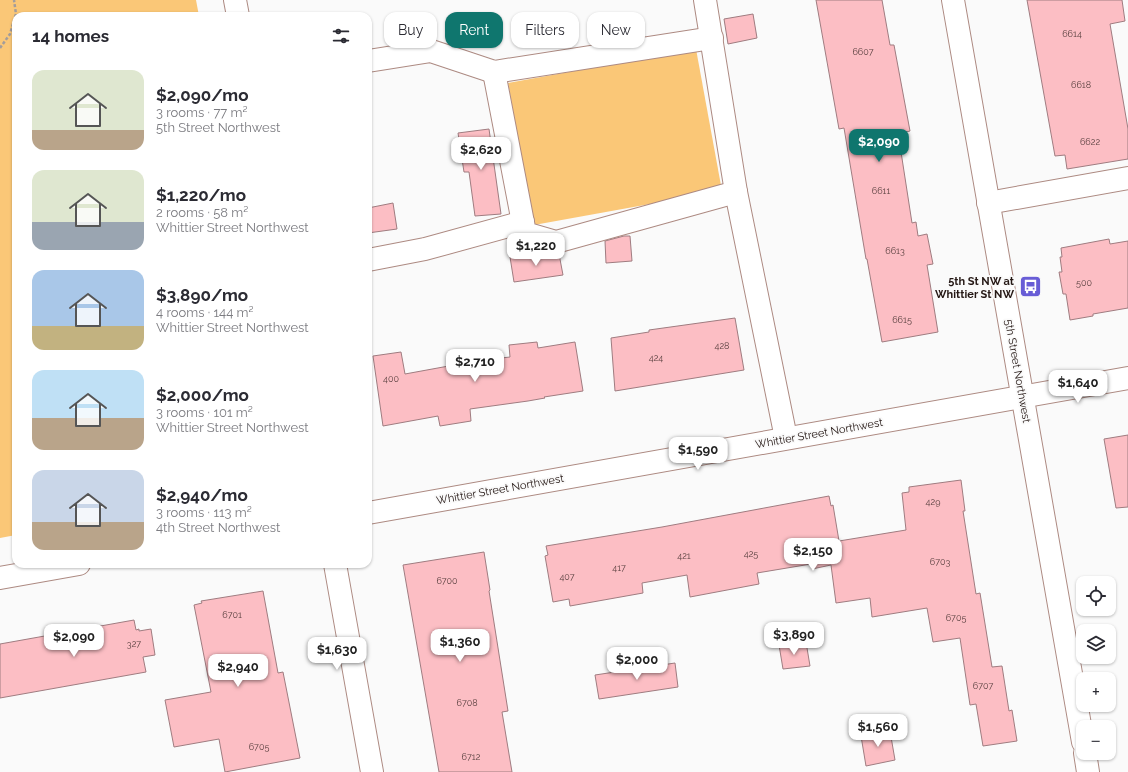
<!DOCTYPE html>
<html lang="en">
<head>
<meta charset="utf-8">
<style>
  :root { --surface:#fff; --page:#f7f7f7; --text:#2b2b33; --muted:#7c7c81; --accent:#0f766e }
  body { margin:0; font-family:Raleway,sans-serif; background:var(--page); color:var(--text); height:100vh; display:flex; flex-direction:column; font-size:15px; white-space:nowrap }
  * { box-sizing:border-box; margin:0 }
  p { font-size:13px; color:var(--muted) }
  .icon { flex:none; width:22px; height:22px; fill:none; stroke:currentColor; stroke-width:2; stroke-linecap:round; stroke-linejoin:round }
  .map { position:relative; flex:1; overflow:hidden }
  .side { position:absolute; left:12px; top:12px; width:360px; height:556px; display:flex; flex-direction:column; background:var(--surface); border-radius:12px; box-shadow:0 1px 3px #0004 }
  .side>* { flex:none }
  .hud { position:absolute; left:384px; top:12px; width:380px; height:36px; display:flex; gap:8px }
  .tools { position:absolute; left:1076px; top:576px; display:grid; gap:8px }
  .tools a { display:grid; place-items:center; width:40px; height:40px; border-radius:8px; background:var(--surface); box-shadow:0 1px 3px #0004; font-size:20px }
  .price { position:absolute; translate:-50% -34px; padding:0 9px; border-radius:8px; background:#fff; color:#222; font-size:13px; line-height:26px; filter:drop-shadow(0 1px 2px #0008) }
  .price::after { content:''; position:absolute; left:50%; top:24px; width:12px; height:9px; margin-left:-6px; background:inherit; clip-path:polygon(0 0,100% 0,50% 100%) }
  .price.active { background:var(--accent); color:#fff }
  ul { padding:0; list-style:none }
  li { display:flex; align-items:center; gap:12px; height:100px; padding:0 20px }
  li span { display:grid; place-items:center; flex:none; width:112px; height:80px; border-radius:12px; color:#555 }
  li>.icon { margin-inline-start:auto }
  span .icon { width:48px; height:48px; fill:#fffc; stroke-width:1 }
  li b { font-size:17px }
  h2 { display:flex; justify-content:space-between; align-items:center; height:48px; padding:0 20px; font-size:17px }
  .chip { padding:0 14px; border-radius:12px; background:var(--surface); box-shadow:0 1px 3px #0004; font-size:14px; line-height:36px }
  .chip.active { background:var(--accent); color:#fff }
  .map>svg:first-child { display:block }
  .green { fill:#fac777 }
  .building { fill:#fcbec4; stroke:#9f7c80 }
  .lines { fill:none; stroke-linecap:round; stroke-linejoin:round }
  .minor-casing { stroke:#ad8a82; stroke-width:24 }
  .path { stroke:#a29c9b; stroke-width:2.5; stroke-dasharray:3 2; stroke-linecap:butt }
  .minor { stroke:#fff; stroke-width:22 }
  .labels { text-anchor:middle; stroke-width:3.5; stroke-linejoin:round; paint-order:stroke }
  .number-label { font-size:9px; fill:#5b4241 }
  .poi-label { font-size:11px; font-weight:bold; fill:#251815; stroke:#fafafa; text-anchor:end }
  .street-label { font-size:11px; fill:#251815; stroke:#fafafa }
</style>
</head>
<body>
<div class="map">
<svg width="1128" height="772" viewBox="0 0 1128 772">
  <rect width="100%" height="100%" fill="#fafafa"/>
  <g class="green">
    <path d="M 0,0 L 196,0 L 199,16 L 16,16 L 16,535 L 0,538 Z"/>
    <path d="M 696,49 L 722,191 L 534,225 L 508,83 Z"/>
  </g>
  <g class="building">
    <path d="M 816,0 L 882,0 L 890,45 L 894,45 L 910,131 L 902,133 L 903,139 L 899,139 L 912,223 L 916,222 L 918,236 L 927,234 L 933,264 L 927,265 L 938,332 L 882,342 L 867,259 L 866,259 L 844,128 L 839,129 Z"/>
    <path d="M 1027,0 L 1122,0 L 1125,21 L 1110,24 L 1128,129 L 1128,159 L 1067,169 L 1065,155 L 1055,156 Z"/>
    <path d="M 753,14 L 757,38 L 728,44 L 724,19 Z"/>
    <path d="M 489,129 L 501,214 L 475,216 L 469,172 L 464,172 L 458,133 Z"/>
    <path d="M 393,203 L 397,229 L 368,233 L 368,208 Z"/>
    <path d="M 624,236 L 630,236 L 632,261 L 606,263 L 605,241 Z"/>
    <path d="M 1109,239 L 1110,244 L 1128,241 L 1128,308 L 1093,314 L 1093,316 L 1070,320 L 1066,294 L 1063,294 L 1059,272 L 1062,272 L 1060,257 L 1062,257 L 1061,248 Z"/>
    <path d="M 548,253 L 559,254 L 563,275 L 514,282 L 510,257 Z"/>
    <path d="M 735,318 L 744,370 L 615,391 L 611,338 L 649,332 L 649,330 Z"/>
    <path d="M 537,342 L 538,348 L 575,342 L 583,391 L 544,397 L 545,398 L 528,401 L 470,409 L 471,421 L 440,426 L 438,416 L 383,426 L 373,356 L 401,352 L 405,374 L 476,361 L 510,357 L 509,345 Z"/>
    <path d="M 1128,435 L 1128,507 L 1116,508 L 1104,439 Z"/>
    <path d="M 961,480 L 965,511 L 963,511 L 976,594 L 980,593 L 992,667 L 1002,666 L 1009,711 L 1012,710 L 1017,741 L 983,746 L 976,704 L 970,705 L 960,638 L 933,642 L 927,608 L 872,617 L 870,598 L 836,603 L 831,565 L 812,569 L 811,564 L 757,573 L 759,584 L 690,597 L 687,575 L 642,583 L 643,593 L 570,606 L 569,599 L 553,602 L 545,556 L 548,555 L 546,546 L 662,527 L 829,496 L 831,506 L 833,505 L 839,541 L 906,530 L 902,493 L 909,492 L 909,487 Z"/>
    <path d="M 484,552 L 490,590 L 489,591 L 508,711 L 502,712 L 512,772 L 439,772 L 403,565 Z"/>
    <path d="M 263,591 L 278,673 L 283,672 L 300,758 L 225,772 L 219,739 L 174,747 L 165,700 L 211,692 L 194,605 L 202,603 L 201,601 Z"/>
    <path d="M 134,620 L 136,630 L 139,629 L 139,631 L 151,629 L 155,655 L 143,657 L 146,672 L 0,698 L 0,644 Z"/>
    <path d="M 806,642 L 810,666 L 783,669 L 779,645 Z"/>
    <path d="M 675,663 L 678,687 L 599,699 L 595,675 Z"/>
    <path d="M 890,731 L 895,760 L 866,766 L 861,736 Z"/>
  </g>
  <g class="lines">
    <defs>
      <g id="minor">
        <path d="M 235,0 L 238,16"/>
        <path d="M 705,0 L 736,192 L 786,438"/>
        <path d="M 953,0 L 1083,742"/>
        <path d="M 368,61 L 431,51 L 494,72 L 712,38"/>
        <path d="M 494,72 L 525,233 L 556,242 L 736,192"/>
        <path d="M 988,203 L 1128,178"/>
        <path d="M 368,260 L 425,249 L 523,222"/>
        <path d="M 368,513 L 1128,378"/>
        <path d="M 335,564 L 372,772"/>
        <path d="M 0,578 L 79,564"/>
        <path d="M 1085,753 L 1088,772"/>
      </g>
    </defs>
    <use href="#minor" class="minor-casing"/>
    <path class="path" d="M 0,48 L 10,34 L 16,14 L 14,0"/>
    <use href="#minor" class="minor"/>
  </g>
  <defs>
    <symbol id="bus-square" viewBox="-11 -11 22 22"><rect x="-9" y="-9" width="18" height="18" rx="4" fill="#685dd6" stroke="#fafafa"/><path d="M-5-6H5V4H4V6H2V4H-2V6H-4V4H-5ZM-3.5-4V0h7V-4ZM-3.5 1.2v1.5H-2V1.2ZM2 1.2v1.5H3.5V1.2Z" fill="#fff"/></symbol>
  </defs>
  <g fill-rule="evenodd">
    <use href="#bus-square" x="1018" y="274" width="25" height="25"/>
  </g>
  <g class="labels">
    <g class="number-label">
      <text x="1072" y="37">6614</text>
      <text x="863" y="55">6607</text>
      <text x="1081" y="88">6618</text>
      <text x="1090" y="145">6622</text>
      <text x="881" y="194">6611</text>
      <text x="895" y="254">6613</text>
      <text x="1084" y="286">500</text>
      <text x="902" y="323">6615</text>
      <text x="722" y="349">428</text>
      <text x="656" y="361">424</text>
      <text x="391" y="382">400</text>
      <text x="933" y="505">429</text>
      <text x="751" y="557">425</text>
      <text x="684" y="559">421</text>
      <text x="940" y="565">6703</text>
      <text x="619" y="571">417</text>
      <text x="567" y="580">407</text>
      <text x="447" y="584">6700</text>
      <text x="232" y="618">6701</text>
      <text x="956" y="621">6705</text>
      <text x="134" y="647">327</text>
      <text x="983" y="689">6707</text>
      <text x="467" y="706">6708</text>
      <text x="259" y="750">6705</text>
      <text x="471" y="760">6712</text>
    </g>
    <g class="poi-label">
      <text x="1014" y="285">5th St NW at<tspan x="1014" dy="13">Whittier St NW</tspan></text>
    </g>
    <g class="street-label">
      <text transform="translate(1018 371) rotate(80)" y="4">5th Street Northwest</text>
      <text transform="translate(819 433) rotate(-10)" y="4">Whittier Street Northwest</text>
      <text transform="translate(500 489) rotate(-10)" y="4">Whittier Street Northwest</text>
    </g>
  </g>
</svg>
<div class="tools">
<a><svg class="icon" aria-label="locate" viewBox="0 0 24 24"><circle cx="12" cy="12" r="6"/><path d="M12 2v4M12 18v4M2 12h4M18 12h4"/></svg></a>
<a><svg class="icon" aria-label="layers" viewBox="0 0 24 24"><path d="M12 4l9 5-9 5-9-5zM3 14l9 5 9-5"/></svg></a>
<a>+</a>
<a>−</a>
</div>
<b class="price active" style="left:879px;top:163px">$2,090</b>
<b class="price" style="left:481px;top:171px">$2,620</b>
<b class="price" style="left:536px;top:267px">$1,220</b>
<b class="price" style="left:475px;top:383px">$2,710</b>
<b class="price" style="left:1078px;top:404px">$1,640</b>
<b class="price" style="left:698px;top:471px">$1,590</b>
<b class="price" style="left:813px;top:572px">$2,150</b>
<b class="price" style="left:794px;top:656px">$3,890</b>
<b class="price" style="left:74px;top:658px">$2,090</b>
<b class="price" style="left:460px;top:663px">$1,360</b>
<b class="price" style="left:337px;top:671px">$1,630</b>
<b class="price" style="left:637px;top:681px">$2,000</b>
<b class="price" style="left:238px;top:688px">$2,940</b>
<b class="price" style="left:878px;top:748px">$1,560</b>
<div class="hud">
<a class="chip">Buy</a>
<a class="chip active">Rent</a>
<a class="chip">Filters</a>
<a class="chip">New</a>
</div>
<section class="side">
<h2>14 homes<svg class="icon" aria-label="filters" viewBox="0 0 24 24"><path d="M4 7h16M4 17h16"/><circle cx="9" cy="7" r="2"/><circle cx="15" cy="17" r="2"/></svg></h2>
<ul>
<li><span style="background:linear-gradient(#dfe7d0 75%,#b9a48a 0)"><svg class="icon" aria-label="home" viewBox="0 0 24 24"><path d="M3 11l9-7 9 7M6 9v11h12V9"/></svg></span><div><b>$2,090/mo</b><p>3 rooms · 77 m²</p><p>5th Street Northwest</p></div></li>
<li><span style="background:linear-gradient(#dfe7d0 65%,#9aa5b1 0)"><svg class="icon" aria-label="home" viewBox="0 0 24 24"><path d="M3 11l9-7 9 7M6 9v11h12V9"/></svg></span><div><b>$1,220/mo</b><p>2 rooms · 58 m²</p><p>Whittier Street Northwest</p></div></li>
<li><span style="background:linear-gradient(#a9c7e8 70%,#c2b280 0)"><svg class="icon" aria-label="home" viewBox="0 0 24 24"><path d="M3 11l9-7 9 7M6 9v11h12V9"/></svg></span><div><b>$3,890/mo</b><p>4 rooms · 144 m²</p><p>Whittier Street Northwest</p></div></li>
<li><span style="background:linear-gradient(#bfe0f5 60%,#b9a48a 0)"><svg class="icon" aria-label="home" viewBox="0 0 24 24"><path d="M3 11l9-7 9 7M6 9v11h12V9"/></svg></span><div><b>$2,000/mo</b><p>3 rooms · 101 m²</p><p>Whittier Street Northwest</p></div></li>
<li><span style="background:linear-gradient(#c9d6e8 65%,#b9a48a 0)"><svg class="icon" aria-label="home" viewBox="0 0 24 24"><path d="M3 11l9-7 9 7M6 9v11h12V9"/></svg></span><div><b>$2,940/mo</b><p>3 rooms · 113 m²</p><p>4th Street Northwest</p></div></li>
</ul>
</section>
</div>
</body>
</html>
